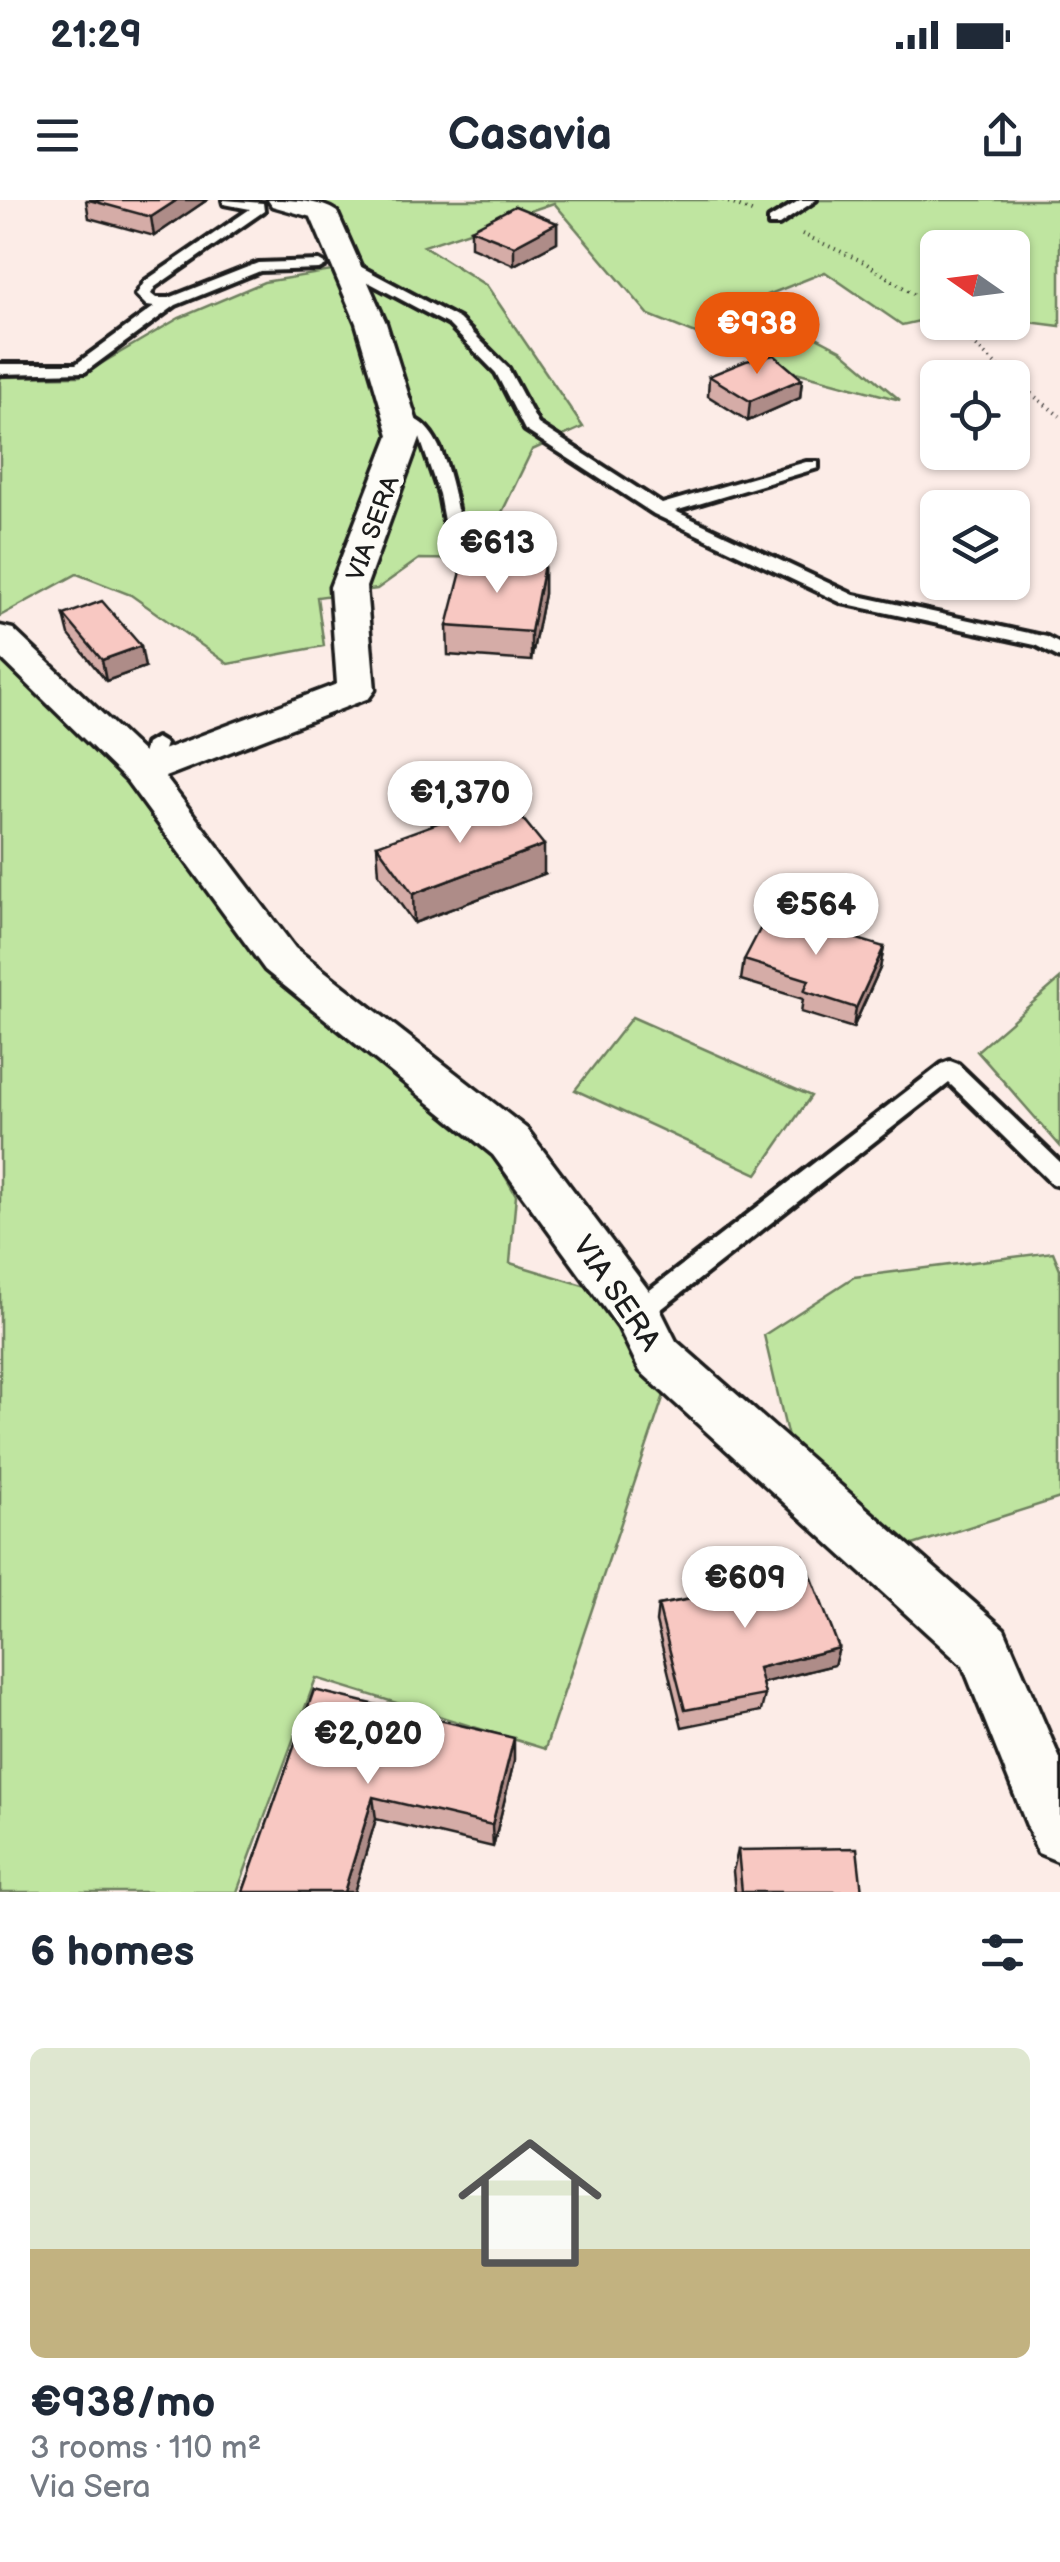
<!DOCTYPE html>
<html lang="en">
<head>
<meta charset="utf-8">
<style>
  :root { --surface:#fff; --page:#f6f6f7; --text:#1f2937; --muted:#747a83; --accent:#ea580c }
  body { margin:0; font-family:"Balsamiq Sans",sans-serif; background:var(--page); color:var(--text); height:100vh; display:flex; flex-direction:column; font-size:38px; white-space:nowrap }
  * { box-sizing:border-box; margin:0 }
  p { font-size:32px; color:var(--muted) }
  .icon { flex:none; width:55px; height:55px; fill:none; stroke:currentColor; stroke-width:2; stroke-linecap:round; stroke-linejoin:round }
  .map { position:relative; height:1692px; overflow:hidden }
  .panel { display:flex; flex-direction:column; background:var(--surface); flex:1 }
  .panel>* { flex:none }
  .needle { width:65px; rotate:284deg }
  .controls { position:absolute; left:920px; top:30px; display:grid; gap:20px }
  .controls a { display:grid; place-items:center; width:110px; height:110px; border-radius:15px; background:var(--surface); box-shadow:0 2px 8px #0004; font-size:50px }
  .price { position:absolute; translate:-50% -85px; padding:0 22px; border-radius:35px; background:#fff; color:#222; font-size:32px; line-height:65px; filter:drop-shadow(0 2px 5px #0008) }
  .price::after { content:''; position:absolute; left:50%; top:60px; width:30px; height:22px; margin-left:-15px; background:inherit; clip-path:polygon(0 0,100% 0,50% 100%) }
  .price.on { background:var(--accent); color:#fff }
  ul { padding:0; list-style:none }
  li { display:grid; align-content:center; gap:20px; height:530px; padding:0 30px }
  li span { display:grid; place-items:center; height:310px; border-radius:15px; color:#555 }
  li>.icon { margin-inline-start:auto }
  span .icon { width:180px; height:180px; fill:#fffc; stroke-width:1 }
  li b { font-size:42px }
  h2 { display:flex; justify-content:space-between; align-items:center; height:120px; padding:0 30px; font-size:42px }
  .status { display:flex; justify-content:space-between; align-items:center; height:70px; padding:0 50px; background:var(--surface); direction:ltr }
  .status svg { height:28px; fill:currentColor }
  header { display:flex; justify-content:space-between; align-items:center; height:130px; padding:0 30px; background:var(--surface); font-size:45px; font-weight:800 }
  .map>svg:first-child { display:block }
  .green { fill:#bfe5a0; stroke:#6e805e; stroke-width:2.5 }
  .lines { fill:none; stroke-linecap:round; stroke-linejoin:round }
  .lane-casing { stroke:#1c1c1c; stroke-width:8 }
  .street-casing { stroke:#1c1c1c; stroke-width:7 }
  .path { stroke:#1c1c1c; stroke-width:4; stroke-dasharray:1 5; stroke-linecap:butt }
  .lane { fill:#fdfcf7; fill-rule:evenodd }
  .street { fill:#fdfcf7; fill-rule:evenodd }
  .wall { fill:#d5aca7; stroke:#1c1c1c; stroke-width:2.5 }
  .shaded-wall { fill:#ae8c88; stroke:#1c1c1c; stroke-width:2.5 }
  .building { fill:#f8c8c2; stroke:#1c1c1c; stroke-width:2.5 }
  .labels { text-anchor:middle; stroke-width:10; stroke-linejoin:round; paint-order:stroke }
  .far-street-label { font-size:25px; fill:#1c1c1c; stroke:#fdfcf7 }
  .street-label { font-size:30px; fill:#1c1c1c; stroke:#fdfcf7 }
</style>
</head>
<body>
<div class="status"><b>21:29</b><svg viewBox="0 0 49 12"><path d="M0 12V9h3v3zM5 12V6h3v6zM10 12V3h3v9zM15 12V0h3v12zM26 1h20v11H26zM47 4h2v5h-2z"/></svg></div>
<header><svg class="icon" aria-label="menu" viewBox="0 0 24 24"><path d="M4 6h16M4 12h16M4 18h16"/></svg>Casavia<svg class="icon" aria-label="share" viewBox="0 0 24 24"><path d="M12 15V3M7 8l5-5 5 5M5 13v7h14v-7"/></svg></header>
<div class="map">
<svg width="1060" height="1692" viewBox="0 0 1060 1692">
  <rect width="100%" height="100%" fill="#fcece7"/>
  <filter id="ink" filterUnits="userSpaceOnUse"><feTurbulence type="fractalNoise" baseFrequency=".01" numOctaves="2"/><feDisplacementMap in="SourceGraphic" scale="20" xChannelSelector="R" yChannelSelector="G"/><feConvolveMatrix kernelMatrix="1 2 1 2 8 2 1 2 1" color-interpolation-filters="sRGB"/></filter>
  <g filter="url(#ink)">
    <g class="green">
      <path d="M 286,0 L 1060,0 L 1060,126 L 1013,120 L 1012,48 L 938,48 L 937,117 L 902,125 L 825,72 L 750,102 L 841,150 L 900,200 L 777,167 L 649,115 L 554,3 L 424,46 L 487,86 L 583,227 L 532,250 L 479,360 L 419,359 L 377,389 L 317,397 L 324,446 L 228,464 L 131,395 L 77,374 L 0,416 L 0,177 L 80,176 L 179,118 L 264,82 L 332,71 L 336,13 Z"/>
      <path d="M 0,451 L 491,952 L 516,995 L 510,1063 L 603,1091 L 665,1192 L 545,1549 L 316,1478 L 237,1692 L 0,1692 Z"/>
      <path d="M 1060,779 L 1060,946 L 977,851 Z"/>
      <path d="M 632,817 L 811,896 L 757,974 L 575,890 Z"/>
      <path d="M 1053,1052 L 1060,1069 L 1060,1298 L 894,1351 L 793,1259 L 764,1135 L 854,1077 Z"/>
    </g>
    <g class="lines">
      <defs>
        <g id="lane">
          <path d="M 223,0 L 263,3 L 264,11 L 155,87 L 151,94 L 156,98 L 169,98 L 258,63 L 319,61 L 326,65 L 319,69 L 260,71 L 176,105 L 85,172 L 0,174 L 0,164 L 76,164 L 154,107 L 147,106 L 136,95 L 145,81 L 250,9 L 224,4 Z"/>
          <path d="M 800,0 L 816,0 L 779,25 L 769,25 L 769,19 Z"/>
          <path d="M 340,61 L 350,61 L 459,119 L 508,168 L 538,224 L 662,304 L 806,262 L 818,262 L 818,268 L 675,311 L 854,395 L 1047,437 L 1060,444 L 1060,458 L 1035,445 L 842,403 L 654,314 L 525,230 L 496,173 L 449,125 L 340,67 Z"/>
          <path d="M 394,216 C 451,209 454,315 467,351 C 470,360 479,369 485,377 L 482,381 L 470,381 L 450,354 L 439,294 L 420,238 L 394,222 Z"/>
          <path d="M 156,538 L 166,544 L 156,573 L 142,573 L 139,569 L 146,544 Z"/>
          <path d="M 950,861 L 958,864 L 1060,962 L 1060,986 L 1052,984 L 949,883 L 646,1121 L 637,1125 L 628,1121 L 624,1114 L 628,1107 L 942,864 Z"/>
        </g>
        <path id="street" d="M 268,0 C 290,0 321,0 337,12 L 386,123 L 421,235 L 366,387 L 375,490 L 369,498 L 165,577 L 295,748 L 527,929 L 655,1099 L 676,1141 L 1004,1429 L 1060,1559 L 1060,1662 L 1038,1653 L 963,1466 L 640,1171 L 619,1128 L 493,955 L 265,770 L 127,581 L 0,457 L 0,426 L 13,429 L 147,556 L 337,484 L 330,387 L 389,235 L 356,123 L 311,17 L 272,6 Z"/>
      </defs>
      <use href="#lane" class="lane-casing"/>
      <use href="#street" class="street-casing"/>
      <g class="path">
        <path d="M 723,0 L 754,13"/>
        <path d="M 802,34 L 864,62 L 938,110"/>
        <path d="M 950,122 L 1010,178"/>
        <path d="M 1012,179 L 1060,216"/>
      </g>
      <use href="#lane" class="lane"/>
      <use href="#street" class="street"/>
    </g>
    <g class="wall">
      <path d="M 86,0 L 207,0 L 154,36 L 89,18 Z"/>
      <path d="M 557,23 L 557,42 L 514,65 L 471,47 L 471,29 Z"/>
      <path d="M 709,176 L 802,179 L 800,198 L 748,221 L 708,196 Z"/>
      <path d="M 544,365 L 544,394 L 531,461 L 448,455 L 447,426 Z"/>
      <path d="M 64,415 L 145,467 L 106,481 L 69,435 Z"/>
      <path d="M 377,645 L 544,674 L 414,723 L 379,674 Z"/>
      <path d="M 884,747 L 880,768 L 853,828 L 801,812 L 803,799 L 741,780 L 744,760 Z"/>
      <path d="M 714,1376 L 839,1448 L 834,1465 L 762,1483 L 765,1495 L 761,1511 L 682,1527 L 656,1422 L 658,1405 L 712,1395 Z"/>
      <path d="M 314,1490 L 514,1561 L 493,1647 L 376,1619 L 354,1692 L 243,1692 Z"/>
      <path d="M 738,1650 L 862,1692 L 735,1692 L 733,1671 Z"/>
    </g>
    <g class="shaded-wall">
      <path d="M 177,0 L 207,0 L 154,36 L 151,17 Z"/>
      <path d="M 557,23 L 557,42 L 514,65 L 514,46 Z"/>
      <path d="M 802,179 L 800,198 L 748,221 L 750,201 Z"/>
      <path d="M 544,365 L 544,394 L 531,461 L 531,432 Z"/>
      <path d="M 141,446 L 145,467 L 106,481 L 102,460 Z"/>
      <path d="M 544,645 L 544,674 L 414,723 L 413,694 Z"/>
      <path d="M 884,747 L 880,768 L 853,828 L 856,808 Z"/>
      <path d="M 839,1448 L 834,1465 L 754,1485 L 758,1468 Z"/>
      <path d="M 514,1538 L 514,1561 L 493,1647 L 492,1625 Z"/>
      <path d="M 373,1597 L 376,1619 L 354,1692 L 344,1692 Z"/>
    </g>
    <g class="building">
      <path d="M 89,0 L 177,0 L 151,17 Z"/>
      <path d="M 515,6 L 557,23 L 514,46 L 471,29 Z"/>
      <path d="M 774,155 L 802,179 L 750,201 L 709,176 L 746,161 Z"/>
      <path d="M 464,360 L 544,365 L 531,432 L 447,426 Z"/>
      <path d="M 102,401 L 141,446 L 102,460 L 64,415 Z"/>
      <path d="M 506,598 L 544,645 L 413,694 L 377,645 Z"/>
      <path d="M 769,712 L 884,747 L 856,808 L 804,791 L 809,780 L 744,760 Z"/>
      <path d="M 803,1355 L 839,1448 L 758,1468 L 765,1495 L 685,1510 L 658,1405 L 720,1394 L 714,1376 Z"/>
      <path d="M 314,1490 L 514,1538 L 492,1625 L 373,1597 L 344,1692 L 243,1692 Z"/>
      <path d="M 857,1648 L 862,1692 L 742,1692 L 738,1650 Z"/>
    </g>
  </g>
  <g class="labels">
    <g class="far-street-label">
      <text transform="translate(372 328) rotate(-70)" y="9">VIA SERA</text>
    </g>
    <g class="street-label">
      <text transform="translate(617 1093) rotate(56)" y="10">VIA SERA</text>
    </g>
  </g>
</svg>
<div class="controls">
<a><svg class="needle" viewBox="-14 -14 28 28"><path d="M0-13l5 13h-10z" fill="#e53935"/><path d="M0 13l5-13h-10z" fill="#747a83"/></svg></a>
<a><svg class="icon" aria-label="locate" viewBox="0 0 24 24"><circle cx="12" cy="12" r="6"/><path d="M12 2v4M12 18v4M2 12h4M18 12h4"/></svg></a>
<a><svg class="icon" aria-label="layers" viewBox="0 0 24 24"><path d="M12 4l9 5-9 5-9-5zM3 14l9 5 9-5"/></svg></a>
</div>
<b class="price on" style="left:757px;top:177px">€938</b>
<b class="price" style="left:497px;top:396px">€613</b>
<b class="price" style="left:460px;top:646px">€1,370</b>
<b class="price" style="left:816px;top:758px">€564</b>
<b class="price" style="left:745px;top:1431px">€609</b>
<b class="price" style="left:368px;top:1587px">€2,020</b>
</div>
<section class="panel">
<h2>6 homes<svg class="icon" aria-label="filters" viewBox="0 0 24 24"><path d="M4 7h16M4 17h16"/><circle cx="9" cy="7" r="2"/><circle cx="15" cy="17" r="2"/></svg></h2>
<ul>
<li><span style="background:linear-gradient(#dfe7d0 65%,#c2b280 0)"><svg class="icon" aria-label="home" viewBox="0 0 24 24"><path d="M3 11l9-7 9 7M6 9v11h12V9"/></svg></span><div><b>€938/mo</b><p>3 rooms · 110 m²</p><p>Via Sera</p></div></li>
</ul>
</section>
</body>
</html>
